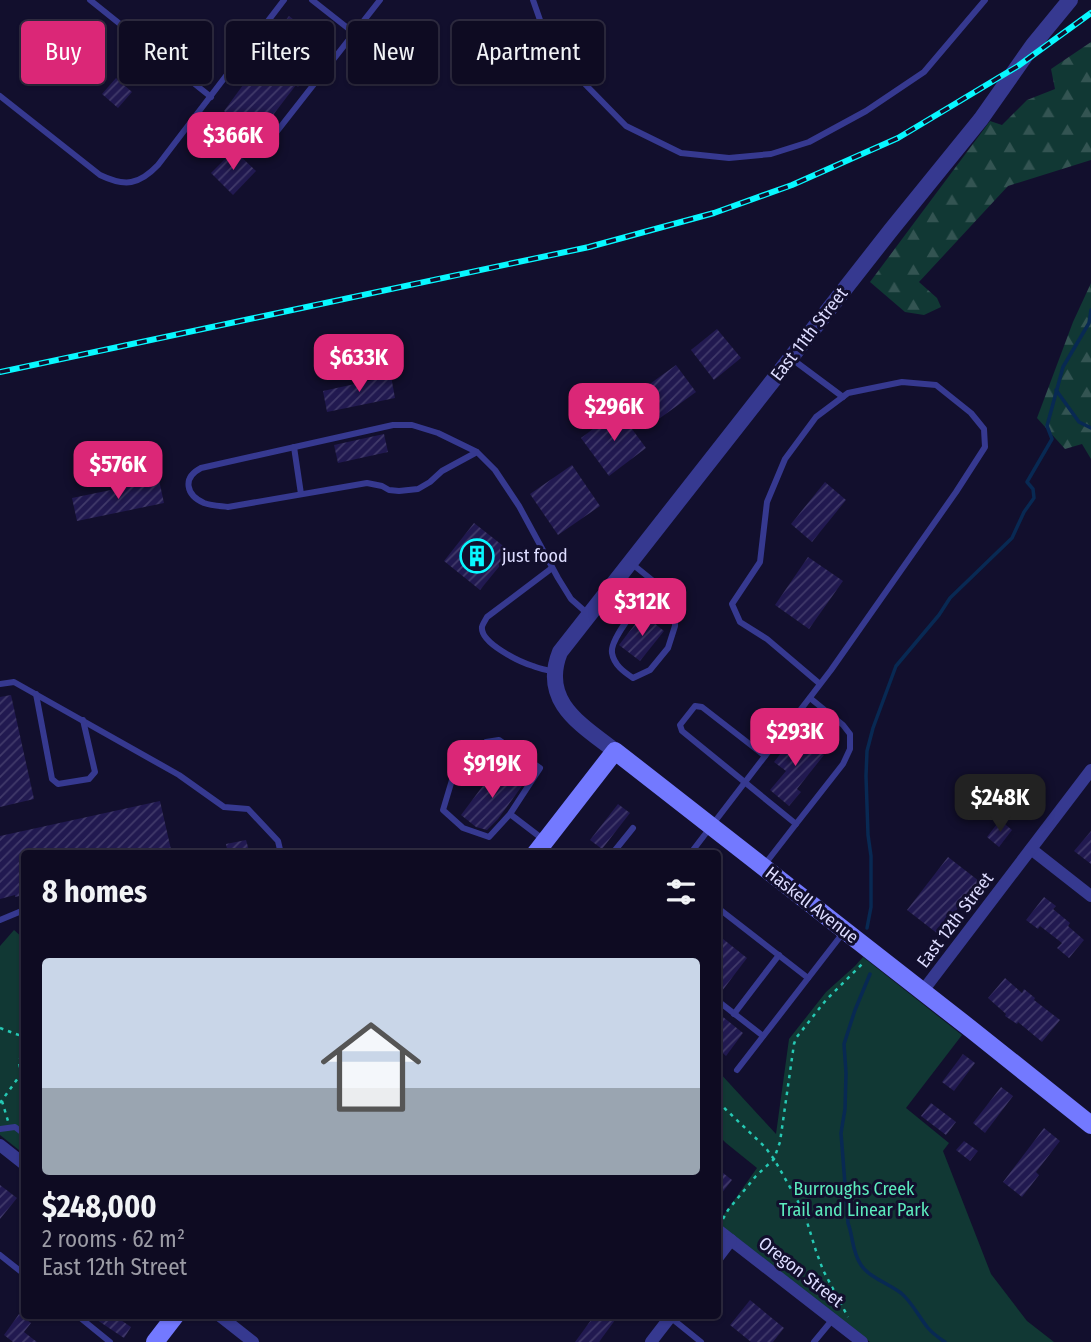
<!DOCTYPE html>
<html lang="en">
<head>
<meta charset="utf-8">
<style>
  :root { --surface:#0e0b22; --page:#17142a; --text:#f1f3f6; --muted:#9b9ba5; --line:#2e2b40; --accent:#db2777 }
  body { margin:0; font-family:"Fira Sans Condensed",sans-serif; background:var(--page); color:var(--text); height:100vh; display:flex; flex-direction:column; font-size:26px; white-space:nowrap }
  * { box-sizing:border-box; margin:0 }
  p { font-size:23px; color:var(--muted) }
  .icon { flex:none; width:38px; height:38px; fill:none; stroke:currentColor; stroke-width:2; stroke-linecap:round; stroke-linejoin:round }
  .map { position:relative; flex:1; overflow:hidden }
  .side { position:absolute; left:21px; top:850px; width:700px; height:469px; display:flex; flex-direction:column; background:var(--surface); border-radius:7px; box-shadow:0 2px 5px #0004,0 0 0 2px var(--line) }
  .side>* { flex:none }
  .banner { position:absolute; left:21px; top:21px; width:700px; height:63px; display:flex; gap:14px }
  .price { position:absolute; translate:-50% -60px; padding:0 16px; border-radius:14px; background:var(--accent); color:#fff; font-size:23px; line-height:46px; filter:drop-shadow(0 2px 4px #0008) }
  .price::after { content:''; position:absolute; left:50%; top:42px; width:21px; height:16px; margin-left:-10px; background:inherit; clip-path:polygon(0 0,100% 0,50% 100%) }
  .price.on { background:#222; color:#fff }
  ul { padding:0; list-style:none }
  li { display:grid; align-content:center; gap:14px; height:371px; padding:0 21px }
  li span { display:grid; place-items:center; height:217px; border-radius:7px; color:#555 }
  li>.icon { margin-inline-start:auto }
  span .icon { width:126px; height:126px; fill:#fffc; stroke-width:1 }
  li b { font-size:30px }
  h2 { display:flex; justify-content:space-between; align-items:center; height:84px; padding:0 21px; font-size:30px }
  .tag { padding:0 24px; border-radius:7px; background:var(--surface); box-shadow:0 2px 5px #0004,0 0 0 2px var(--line); font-size:24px; line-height:63px }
  .tag.on { background:var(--accent); color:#fff }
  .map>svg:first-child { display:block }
  .green { fill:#113834 }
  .forest { fill:url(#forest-firs) }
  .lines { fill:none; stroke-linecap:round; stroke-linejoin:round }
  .stream { stroke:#082953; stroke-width:3.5 }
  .building { fill:url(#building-hatch) }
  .path { stroke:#26c9b4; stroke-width:2.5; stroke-dasharray:3.5 5; stroke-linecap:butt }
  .service { stroke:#363990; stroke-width:6 }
  .minor { stroke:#363990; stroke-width:12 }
  .tertiary { stroke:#363990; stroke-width:16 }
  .secondary { stroke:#7379ff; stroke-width:18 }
  .rail-casing { stroke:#08f8ff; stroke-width:6 }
  .rail { stroke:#120f2d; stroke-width:3.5; stroke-dasharray:10; stroke-linecap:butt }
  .labels { text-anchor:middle; stroke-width:6; stroke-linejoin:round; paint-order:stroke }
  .street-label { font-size:18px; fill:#dddcff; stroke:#120f2d }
  .poi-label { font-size:18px; fill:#dddcff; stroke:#120f2d; text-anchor:start }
  .park-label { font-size:18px; fill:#5cebbd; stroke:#120f2d }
</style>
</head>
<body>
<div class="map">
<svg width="1091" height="1342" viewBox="0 0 1091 1342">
  <defs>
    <pattern id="forest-firs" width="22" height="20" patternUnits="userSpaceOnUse" patternTransform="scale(1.75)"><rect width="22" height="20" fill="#113834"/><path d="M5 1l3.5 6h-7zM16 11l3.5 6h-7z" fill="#335452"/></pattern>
    <pattern id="building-hatch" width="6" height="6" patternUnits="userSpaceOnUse" patternTransform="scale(1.75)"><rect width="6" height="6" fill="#211950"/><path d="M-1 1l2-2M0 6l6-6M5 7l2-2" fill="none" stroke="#413a6a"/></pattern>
  </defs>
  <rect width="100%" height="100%" fill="#120f2d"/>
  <g class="green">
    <path d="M 14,930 L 24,939 L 24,1154 L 0,1135 L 0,946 Z"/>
    <path d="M 863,957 L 962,1035 L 906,1108 L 949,1143 L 943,1151 L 991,1274 L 1027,1321 L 1054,1342 L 870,1342 L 718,1223 L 757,1168 L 726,1143 L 718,1135 L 718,1071 L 776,1134 L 789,1039 L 826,992 L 855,966 Z"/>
  </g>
  <g class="forest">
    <path d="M 1091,42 L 1091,160 L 1008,186 L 919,282 L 937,298 L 941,307 L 924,315 L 905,312 L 870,282 L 990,121 L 1002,125 L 1027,100 L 1055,89 L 1051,69 Z"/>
    <path d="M 1091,283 L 1091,459 L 1082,444 L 1065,449 L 1037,418 L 1073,322 Z"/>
  </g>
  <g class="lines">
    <g class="stream">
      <path d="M 1056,390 L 1079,422 L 1091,428"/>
      <path d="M 867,928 L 871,907 L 871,856 L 868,835 L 866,776 L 867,751 L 873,728 L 896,666 L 939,615 L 950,598 L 1012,538 L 1024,512 L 1034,498 L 1033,489 L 1027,482 L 1052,439 L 1047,426 L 1063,367 L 1089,323 L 1091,310"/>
      <path d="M 870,974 L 855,1010 L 844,1044 L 846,1073 L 845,1109 L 841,1133 L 848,1223 C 853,1236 852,1252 861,1265 C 870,1278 888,1283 901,1293 C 912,1302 919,1317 928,1328 C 933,1334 939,1338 945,1342"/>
    </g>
  </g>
  <g class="building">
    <path d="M 289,16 L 329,47 L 298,87 L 296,85 L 257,136 L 224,111 L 262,59 L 258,56 Z"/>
    <path d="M 116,78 L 132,92 L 118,108 L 102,94 Z"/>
    <path d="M 234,150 L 256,171 L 233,195 L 211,173 Z"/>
    <path d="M 717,329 L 741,358 L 714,380 L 691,350 Z"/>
    <path d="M 676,365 L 696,392 L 656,421 L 636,394 Z"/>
    <path d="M 391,376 L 395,398 L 327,412 L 323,391 Z"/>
    <path d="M 618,410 L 646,448 L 609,476 L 581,438 Z"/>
    <path d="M 384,434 L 388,452 L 338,463 L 334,445 Z"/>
    <path d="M 572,465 L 600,506 L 558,535 L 530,494 Z"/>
    <path d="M 159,480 L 164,503 L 77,521 L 72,498 Z"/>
    <path d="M 825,482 L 846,500 L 812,542 L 791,524 Z"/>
    <path d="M 474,523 L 511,552 L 480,590 L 444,561 Z"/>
    <path d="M 808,557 L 843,581 L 809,629 L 775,605 Z"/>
    <path d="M 643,614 L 664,631 L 640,661 L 619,645 Z"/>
    <path d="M 11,695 L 34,799 L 0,807 L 0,697 Z"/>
    <path d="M 797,733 L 824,755 L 797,789 L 801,792 L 789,806 L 770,790 L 786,771 L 774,762 Z"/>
    <path d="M 497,767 L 522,786 L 498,819 L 487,830 L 476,827 L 461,815 Z"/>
    <path d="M 160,801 L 172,854 L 24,854 L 24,895 L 15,897 L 15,895 L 0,899 L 0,836 Z"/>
    <path d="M 618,804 L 630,813 L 602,849 L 590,840 Z"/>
    <path d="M 1000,820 L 1012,830 L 999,847 L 987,837 Z"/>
    <path d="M 1091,831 L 1091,864 L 1074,851 Z"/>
    <path d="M 246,840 L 250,854 L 228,854 L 226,844 Z"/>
    <path d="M 948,857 L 979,881 L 938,934 L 907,910 Z"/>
    <path d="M 1044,897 L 1056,906 L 1053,909 L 1070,923 L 1068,926 L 1084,940 L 1069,958 L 1057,948 L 1062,943 L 1040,926 L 1038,929 L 1026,920 Z"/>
    <path d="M 718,935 L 747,958 L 719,995 L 718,995 Z"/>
    <path d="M 1005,978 L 1022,993 L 1024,989 L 1035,998 L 1034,1000 L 1060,1020 L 1042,1042 L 1018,1022 L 1017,1024 L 1005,1016 L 1006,1014 L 988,998 Z"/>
    <path d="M 718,1013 L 743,1033 L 726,1056 L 718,1049 Z"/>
    <path d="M 963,1054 L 975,1063 L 954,1091 L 942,1082 Z"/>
    <path d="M 1001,1087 L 1013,1096 L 985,1133 L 973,1123 Z"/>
    <path d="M 931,1103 L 956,1122 L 946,1135 L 921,1116 Z"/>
    <path d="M 1044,1128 L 1060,1141 L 1036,1172 L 1039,1175 L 1022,1197 L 1003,1182 Z"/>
    <path d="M 964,1141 L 978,1151 L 970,1161 L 956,1150 Z"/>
    <path d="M 718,1169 L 732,1180 L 718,1198 Z"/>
    <path d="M 0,1185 L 17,1198 L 0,1219 Z"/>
    <path d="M 750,1300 L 784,1328 L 773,1342 L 751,1342 L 730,1325 Z"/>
    <path d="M 19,1314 L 31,1323 L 24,1332 L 37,1342 L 13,1342 L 4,1335 Z"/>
    <path d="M 91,1316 L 115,1316 L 131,1327 L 124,1338 Z"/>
    <path d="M 594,1316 L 618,1316 L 599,1342 L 575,1342 Z"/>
  </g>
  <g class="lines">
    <g class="path">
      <path d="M 0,1028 L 24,1037"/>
      <path d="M 2,1101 L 8,1121"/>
      <path d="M 718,1102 L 765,1147 L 774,1159 L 804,1212 L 816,1251 L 823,1270 L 848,1317"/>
      <path d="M 0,1103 L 21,1074 L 19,1061 L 24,1050"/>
      <path d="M 723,1219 L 728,1210 L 756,1176 L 774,1159 L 780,1142 L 794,1044 L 796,1038 L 826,1000 L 862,964"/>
    </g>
    <g class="service">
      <path d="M 90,0 L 211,97"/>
      <path d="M 312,0 L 354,33"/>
      <path d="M 533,0 L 547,40 L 581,80 L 626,126 L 681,153 L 729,158 L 771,154 L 809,142 L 866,111 L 924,72 L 985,0"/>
      <path d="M 0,96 L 100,175 C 125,187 139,185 158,165 L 284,0"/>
      <path d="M 198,113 L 245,149 C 257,152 262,146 271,139 L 380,0"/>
      <path d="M 792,359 L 843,397"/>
      <path d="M 294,447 L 301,494"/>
      <path d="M 477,452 L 442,471 L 430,482 L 418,489 L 399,491 L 389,490 L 382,486 L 367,483 L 228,507 C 221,506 212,506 204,503 C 186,495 182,478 201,468 L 393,425 L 412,425 L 438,433 L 477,452 L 495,470 L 519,506 L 558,578 L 571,599 L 588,614"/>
      <path d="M 631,563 L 673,597 L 675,606 L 675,626 L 668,648 L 650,670 L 633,678 C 624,672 614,665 612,653 C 609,638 646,596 656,583"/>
      <path d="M 552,568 L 487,617 C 486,619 482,625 482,627 C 480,643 520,662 533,666 C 540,669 548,670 555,672"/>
      <path d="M 0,684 L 14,682 L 179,775 L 224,807 L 248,809 L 278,841 L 281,854"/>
      <path d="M 36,694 L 52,779 L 58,784 L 89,779 L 95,772 L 83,720"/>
      <path d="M 765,756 L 702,707 L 695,706 L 680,725 L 682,731 L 796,824 L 843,764 L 850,749 L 850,734 L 843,725 L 810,698"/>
      <path d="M 510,814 L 540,768 L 499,740 L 486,742 L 452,780 L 443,810 L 463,828 L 489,837 L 510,814 L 544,840"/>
      <path d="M 612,854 L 633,828"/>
      <path d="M 690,854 L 831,670 L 956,492 L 985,447 L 984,429 L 971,413 L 936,385 L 902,382 L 848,393 L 816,417 L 785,459 L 767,502 L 760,562 L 732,604 L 740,622 L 767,639 L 820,684"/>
      <path d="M 765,864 L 796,824"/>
      <path d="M 718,908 L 808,978"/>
      <path d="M 0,920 L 24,910"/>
      <path d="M 718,1001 L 763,1036"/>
      <path d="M 734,1014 L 779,955"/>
      <path d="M 737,1070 L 843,933"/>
      <path d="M 0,1129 L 15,1127 L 24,1134"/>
      <path d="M 0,1255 L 24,1274"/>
      <path d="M 78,1316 L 110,1342"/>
      <path d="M 670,1317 L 701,1342"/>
      <path d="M 814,1342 L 833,1319"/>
    </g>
    <g class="minor">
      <path d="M 1031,849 L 1091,896"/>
      <path d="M 922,992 L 1091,770"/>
      <path d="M 0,1145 L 24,1164"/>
      <path d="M 718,1230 L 862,1342"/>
      <path d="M 718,1257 L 731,1240"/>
      <path d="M 220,1316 L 253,1342"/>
      <path d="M 651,1342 L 671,1316"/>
    </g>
    <path class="tertiary" d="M 615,751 C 582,725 540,702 560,652 L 891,230 L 981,119 L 1033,45 L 1070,0"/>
    <g class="secondary">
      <path d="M 535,854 L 615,751 L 972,1030 L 1091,1125"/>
      <path d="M 155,1342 L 175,1316"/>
    </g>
    <defs>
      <path id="rail" d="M 0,372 L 589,247 L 714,213 L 792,185 L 898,138 L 1018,66 L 1091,13"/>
    </defs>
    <use href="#rail" class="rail-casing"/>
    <use href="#rail" class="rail"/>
  </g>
  <defs>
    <symbol id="building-ring" viewBox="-11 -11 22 22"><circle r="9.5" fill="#120f2d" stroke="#08f8ff" stroke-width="1.5"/><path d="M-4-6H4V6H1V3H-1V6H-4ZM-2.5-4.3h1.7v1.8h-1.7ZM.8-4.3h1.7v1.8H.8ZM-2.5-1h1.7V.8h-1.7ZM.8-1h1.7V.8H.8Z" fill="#08f8ff"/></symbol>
  </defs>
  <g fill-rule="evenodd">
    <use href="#building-ring" x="458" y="537" width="38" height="38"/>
  </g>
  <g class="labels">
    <g class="street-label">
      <text transform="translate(809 334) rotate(-52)" y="6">East 11th Street</text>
      <text transform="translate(812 905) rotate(38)" y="6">Haskell Avenue</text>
      <text transform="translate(955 920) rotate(-53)" y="6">East 12th Street</text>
      <text transform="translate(801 1272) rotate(38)" y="6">Oregon Street</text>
    </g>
    <g class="poi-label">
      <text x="502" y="562">just food</text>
    </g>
    <g class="park-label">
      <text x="854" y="1195">Burroughs Creek<tspan x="854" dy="21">Trail and Linear Park</tspan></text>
    </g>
  </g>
</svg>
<b class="price" style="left:233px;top:172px">$366K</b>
<b class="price" style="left:359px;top:394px">$633K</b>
<b class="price" style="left:614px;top:443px">$296K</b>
<b class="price" style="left:118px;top:501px">$576K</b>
<b class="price" style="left:642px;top:638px">$312K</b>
<b class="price" style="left:795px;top:768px">$293K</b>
<b class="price" style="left:492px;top:800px">$919K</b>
<b class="price on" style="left:1000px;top:834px">$248K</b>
<div class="banner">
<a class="tag on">Buy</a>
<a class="tag">Rent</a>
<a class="tag">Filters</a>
<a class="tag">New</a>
<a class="tag">Apartment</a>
</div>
<section class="side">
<h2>8 homes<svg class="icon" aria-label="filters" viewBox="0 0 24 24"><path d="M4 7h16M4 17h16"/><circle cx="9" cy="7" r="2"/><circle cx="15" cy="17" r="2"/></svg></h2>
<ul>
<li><span style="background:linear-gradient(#c9d6e8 60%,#9aa5b1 0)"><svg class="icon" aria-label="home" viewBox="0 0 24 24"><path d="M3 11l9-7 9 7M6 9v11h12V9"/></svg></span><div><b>$248,000</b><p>2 rooms · 62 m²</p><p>East 12th Street</p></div></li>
</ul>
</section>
</div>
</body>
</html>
